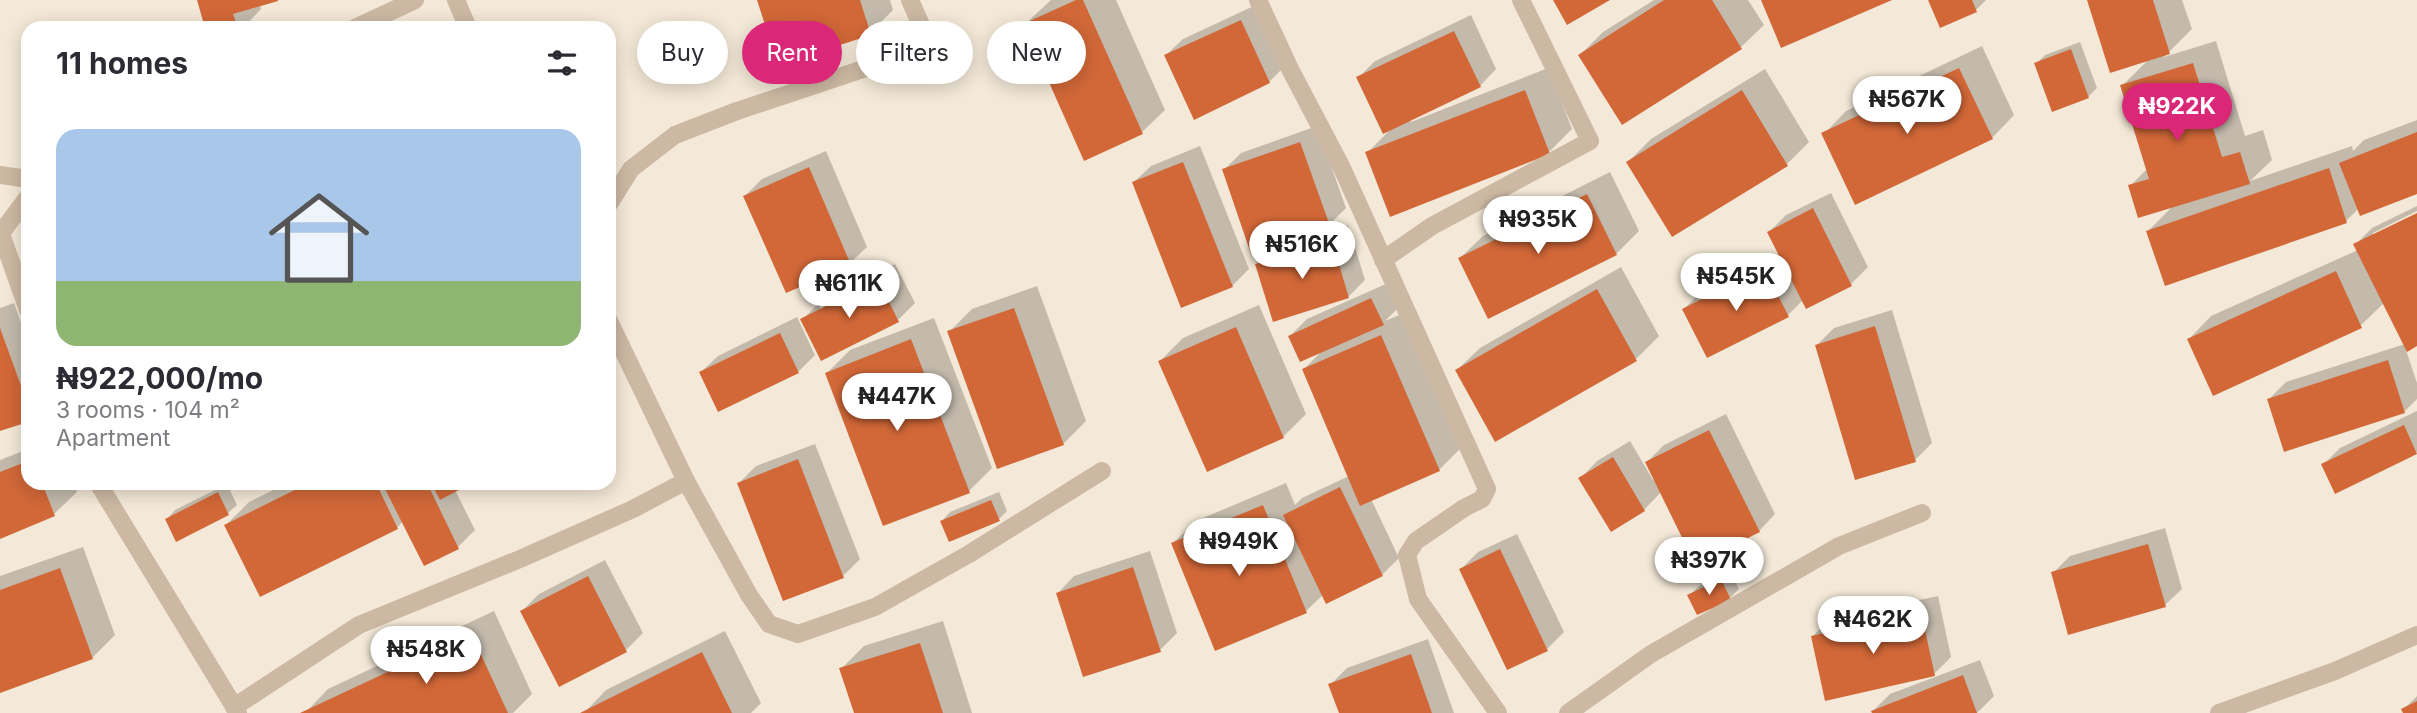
<!DOCTYPE html>
<html lang="en">
<head>
<meta charset="utf-8">
<style>
  :root { --surface:#fff; --page:#f2f2f3; --text:#2b2b33; --muted:#7c7c81; --accent:#db2777 }
  body { margin:0; font-family:Inter,sans-serif; background:var(--page); color:var(--text); height:100vh; display:flex; flex-direction:column; font-size:26px; white-space:nowrap }
  * { box-sizing:border-box; margin:0 }
  p { font-size:23px; color:var(--muted) }
  .icon { flex:none; width:38px; height:38px; fill:none; stroke:currentColor; stroke-width:2; stroke-linecap:round; stroke-linejoin:round }
  .map { position:relative; flex:1; overflow:hidden }
  .details { position:absolute; left:21px; top:21px; width:595px; height:469px; display:flex; flex-direction:column; background:var(--surface); border-radius:21px; box-shadow:0 4px 18px #0003 }
  .details>* { flex:none }
  .top-card { position:absolute; left:637px; top:21px; width:665px; height:63px; display:flex; gap:14px }
  .price { position:absolute; translate:-50% -60px; padding:0 16px; border-radius:24px; background:#fff; color:#222; font-size:23px; line-height:46px; filter:drop-shadow(0 2px 4px #0008) }
  .price::after { content:''; position:absolute; left:50%; top:42px; width:21px; height:16px; margin-left:-10px; background:inherit; clip-path:polygon(0 0,100% 0,50% 100%) }
  .price.current { background:var(--accent); color:#fff }
  ul { padding:0; list-style:none }
  li { display:grid; align-content:center; gap:14px; height:371px; padding:0 35px }
  li span { display:grid; place-items:center; height:217px; border-radius:21px; color:#555 }
  li>.icon { margin-inline-start:auto }
  span .icon { width:126px; height:126px; fill:#fffc; stroke-width:1 }
  li b { font-size:30px }
  h2 { display:flex; justify-content:space-between; align-items:center; height:84px; padding:0 35px; font-size:30px }
  .pill { padding:0 24px; border-radius:32px; background:var(--surface); box-shadow:0 4px 18px #0003; font-size:24px; line-height:63px }
  .pill.current { background:var(--accent); color:#fff }
  .map>svg:first-child { display:block }
  .shadow { fill:#0003; fill-rule:evenodd }
  .building { fill:#d26838 }
  .lines { fill:none; stroke-linecap:round; stroke-linejoin:round }
  .minor { stroke:#cdb9a3; stroke-width:18 }
</style>
</head>
<body>
<div class="map">
<svg width="2417" height="713" viewBox="0 0 2417 713">
  <rect width="100%" height="100%" fill="#f4e9d8"/>
  <g class="shadow">
    <path d="M 198,0 L 274,0 L 260,4 L 261,9 L 243,28 L 207,28 Z"/>
    <path d="M 759,0 L 890,0 L 893,10 L 870,33 Z"/>
    <path d="M 1051,0 L 1116,0 L 1165,110 L 1142,132 L 1025,24 Z"/>
    <path d="M 1654,0 L 1748,0 L 1764,25 L 1741,47 L 1580,55 L 1603,32 Z"/>
    <path d="M 1930,0 L 1986,0 L 1976,10 Z"/>
    <path d="M 2089,0 L 2182,0 L 2192,29 L 2164,57 L 2216,41 L 2245,136 L 2263,130 L 2272,160 L 2250,181 L 2352,146 L 2353,151 L 2364,140 L 2417,120 L 2417,192 L 2359,208 L 2346,221 L 2148,231 L 2174,205 L 2130,186 L 2147,169 L 2122,86 L 2149,59 Z"/>
    <path d="M 1258,4 L 1286,65 L 1269,82 L 1166,55 L 1183,39 Z"/>
    <path d="M 1471,15 L 1496,69 L 1480,86 L 1410,119 L 1411,122 L 1548,68 L 1572,129 L 1549,152 L 1367,153 L 1392,128 L 1358,78 L 1375,61 Z"/>
    <path d="M 2080,42 L 2097,88 L 2088,97 L 2036,64 L 2045,55 Z"/>
    <path d="M 1982,46 L 2014,115 L 1992,138 L 1824,134 L 1846,111 Z"/>
    <path d="M 1765,69 L 1809,142 L 1787,164 L 1628,162 L 1651,139 Z"/>
    <path d="M 1317,126 L 1346,208 L 1329,225 L 1224,170 L 1241,153 Z"/>
    <path d="M 1200,146 L 1249,269 L 1232,286 L 1134,182 L 1151,166 Z"/>
    <path d="M 826,151 L 867,247 L 850,263 L 745,196 L 762,179 Z"/>
    <path d="M 1610,172 L 1639,231 L 1616,254 L 1460,258 L 1483,236 Z"/>
    <path d="M 1831,193 L 1868,267 L 1851,284 L 1803,300 L 1787,316 L 1684,309 L 1701,292 L 1780,253 L 1769,232 L 1786,215 Z"/>
    <path d="M 2417,206 L 2417,211 L 2373,233 L 2373,236 L 2417,215 L 2417,344 L 2406,350 L 2417,383 L 2417,399 L 2404,412 L 2269,399 L 2286,382 L 2405,344 L 2384,303 L 2360,326 L 2189,339 L 2211,316 L 2358,250 L 2355,245 L 2372,228 Z"/>
    <path d="M 1348,225 L 1365,280 L 1348,297 L 1257,265 L 1274,248 Z"/>
    <path d="M 895,264 L 915,303 L 898,320 L 822,359 L 802,320 L 819,303 ZM 885,274 L 887,278 L 820,311 L 820,307 Z"/>
    <path d="M 1621,267 L 1659,336 L 1636,359 L 1496,439 L 1457,370 L 1480,348 Z"/>
    <path d="M 1388,283 L 1399,307 L 1385,321 L 1404,313 L 1462,447 L 1439,470 L 1371,499 L 1399,558 L 1382,575 L 1324,594 L 1306,611 L 1216,649 L 1173,543 L 1196,521 L 1286,483 L 1295,505 L 1302,498 L 1349,476 L 1304,369 L 1322,351 L 1290,336 L 1307,319 Z"/>
    <path d="M 1037,286 L 1086,421 L 1063,444 L 949,332 L 972,309 Z"/>
    <path d="M 14,303 L 28,342 L 28,420 L 0,430 L 0,308 Z"/>
    <path d="M 1259,305 L 1306,414 L 1283,437 L 1160,361 L 1183,338 Z"/>
    <path d="M 1892,310 L 1932,443 L 1915,460 L 1817,345 L 1834,328 Z"/>
    <path d="M 797,317 L 815,355 L 798,372 L 701,372 L 718,356 Z"/>
    <path d="M 934,318 L 992,468 L 969,491 L 884,524 L 827,373 L 850,350 Z"/>
    <path d="M 2417,411 L 2417,452 L 2336,491 L 2323,465 L 2340,448 Z"/>
    <path d="M 1726,414 L 1775,514 L 1759,531 L 1662,491 L 1644,510 L 1581,478 L 1597,461 L 1630,441 L 1653,480 L 1656,479 L 1647,462 L 1664,445 Z"/>
    <path d="M 815,444 L 860,559 L 843,576 L 739,483 L 756,466 Z"/>
    <path d="M 28,449 L 28,483 L 74,483 L 77,492 L 54,514 L 0,537 L 0,460 Z"/>
    <path d="M 288,483 L 468,483 L 455,490 L 475,530 L 458,547 L 403,521 L 397,528 L 226,525 L 249,502 Z"/>
    <path d="M 227,484 L 237,505 L 228,513 L 167,519 L 175,510 Z"/>
    <path d="M 999,492 L 1007,511 L 999,519 L 942,521 L 950,512 Z"/>
    <path d="M 2165,528 L 2182,589 L 2165,605 L 2053,573 L 2070,556 Z"/>
    <path d="M 1517,534 L 1564,632 L 1547,649 L 1461,569 L 1478,552 Z"/>
    <path d="M 83,547 L 115,635 L 92,658 L 0,691 L 0,576 Z"/>
    <path d="M 1150,551 L 1177,633 L 1160,650 L 1058,593 L 1074,576 Z"/>
    <path d="M 605,560 L 643,633 L 626,650 L 522,611 L 539,594 Z"/>
    <path d="M 1730,571 L 1739,589 L 1730,598 L 1698,613 L 1689,596 L 1698,587 Z"/>
    <path d="M 1938,596 L 1951,657 L 1934,674 L 1813,636 L 1830,619 Z"/>
    <path d="M 494,611 L 532,694 L 513,713 L 305,713 L 328,689 Z"/>
    <path d="M 943,621 L 972,713 L 856,713 L 841,669 L 864,646 Z"/>
    <path d="M 725,631 L 761,703 L 751,713 L 584,713 L 606,690 Z"/>
    <path d="M 1428,639 L 1454,713 L 1341,713 L 1330,685 L 1347,668 Z"/>
    <path d="M 1980,660 L 1994,696 L 1977,713 L 1874,713 L 1873,711 L 1890,694 Z"/>
    <path d="M 2417,696 L 2417,713 L 2405,713 L 2404,709 Z"/>
  </g>
  <g class="building">
    <path d="M 197,0 L 278,0 L 278,1 L 233,14 L 238,28 L 205,28 Z"/>
    <path d="M 757,0 L 860,0 L 871,35 L 778,65 Z"/>
    <path d="M 1076,0 L 1083,0 L 1143,134 L 1084,161 L 1023,24 Z"/>
    <path d="M 1553,0 L 1610,0 L 1567,25 Z"/>
    <path d="M 1664,0 L 1712,0 L 1742,49 L 1622,125 L 1578,55 Z"/>
    <path d="M 1761,0 L 1892,0 L 1781,48 Z"/>
    <path d="M 1928,0 L 1972,0 L 1977,12 L 1940,28 Z"/>
    <path d="M 2087,0 L 2153,0 L 2170,54 L 2110,73 Z"/>
    <path d="M 1241,20 L 1270,83 L 1194,120 L 1164,55 Z"/>
    <path d="M 1454,31 L 1481,87 L 1383,134 L 1356,77 Z"/>
    <path d="M 2071,49 L 2089,98 L 2052,112 L 2034,63 Z"/>
    <path d="M 2193,63 L 2222,157 L 2240,152 L 2250,184 L 2138,218 L 2128,185 L 2149,179 L 2120,85 Z"/>
    <path d="M 1959,68 L 1993,139 L 1855,205 L 1821,133 Z"/>
    <path d="M 1525,90 L 1550,154 L 1390,217 L 1365,152 Z"/>
    <path d="M 1742,90 L 1788,166 L 1672,237 L 1626,162 Z"/>
    <path d="M 2417,132 L 2417,194 L 2360,216 L 2339,163 Z"/>
    <path d="M 1300,142 L 1330,226 L 1251,254 L 1222,169 Z"/>
    <path d="M 1183,162 L 1233,287 L 1181,308 L 1132,182 Z"/>
    <path d="M 809,167 L 851,265 L 786,293 L 743,196 Z"/>
    <path d="M 2329,168 L 2347,223 L 2165,286 L 2146,231 Z"/>
    <path d="M 1587,194 L 1617,255 L 1488,319 L 1458,258 Z"/>
    <path d="M 1813,208 L 1852,286 L 1806,309 L 1767,232 Z"/>
    <path d="M 2417,213 L 2417,346 L 2407,352 L 2353,244 Z"/>
    <path d="M 1332,241 L 1349,298 L 1273,322 L 1255,264 Z"/>
    <path d="M 1764,268 L 1789,317 L 1707,358 L 1682,309 Z"/>
    <path d="M 2336,271 L 2362,328 L 2213,396 L 2187,339 Z"/>
    <path d="M 878,280 L 899,322 L 821,361 L 800,319 Z"/>
    <path d="M 1597,289 L 1637,361 L 1495,442 L 1455,370 Z"/>
    <path d="M 1371,298 L 1384,325 L 1300,362 L 1288,336 Z"/>
    <path d="M 1014,308 L 1064,445 L 997,469 L 947,331 Z"/>
    <path d="M 1875,326 L 1916,462 L 1855,480 L 1815,345 Z"/>
    <path d="M 1236,327 L 1284,438 L 1207,472 L 1158,361 Z"/>
    <path d="M 0,328 L 28,405 L 28,422 L 0,431 Z"/>
    <path d="M 780,333 L 799,373 L 718,412 L 699,372 Z"/>
    <path d="M 1381,335 L 1440,471 L 1360,506 L 1302,369 Z"/>
    <path d="M 911,339 L 970,493 L 883,526 L 825,373 Z"/>
    <path d="M 2388,360 L 2405,413 L 2284,452 L 2267,399 Z"/>
    <path d="M 2404,425 L 2417,454 L 2335,494 L 2321,464 Z"/>
    <path d="M 1709,430 L 1760,532 L 1695,564 L 1645,462 Z"/>
    <path d="M 1613,457 L 1645,511 L 1611,532 L 1578,478 Z"/>
    <path d="M 798,459 L 844,578 L 783,601 L 737,483 Z"/>
    <path d="M 28,461 L 28,483 L 42,483 L 55,516 L 0,539 L 0,472 Z"/>
    <path d="M 309,483 L 376,483 L 398,529 L 260,597 L 224,525 Z"/>
    <path d="M 382,483 L 427,483 L 459,549 L 424,566 Z"/>
    <path d="M 431,483 L 472,483 L 440,500 Z"/>
    <path d="M 1340,487 L 1383,576 L 1326,604 L 1283,515 Z"/>
    <path d="M 218,492 L 229,515 L 176,542 L 165,519 Z"/>
    <path d="M 991,500 L 1000,521 L 949,542 L 940,521 Z"/>
    <path d="M 1263,505 L 1307,613 L 1215,651 L 1171,543 Z"/>
    <path d="M 2148,544 L 2166,607 L 2068,635 L 2051,572 Z"/>
    <path d="M 1500,549 L 1548,651 L 1507,670 L 1459,569 Z"/>
    <path d="M 1133,567 L 1161,652 L 1083,677 L 1056,593 Z"/>
    <path d="M 60,568 L 93,659 L 0,693 L 0,590 Z"/>
    <path d="M 588,576 L 627,652 L 559,687 L 520,611 Z"/>
    <path d="M 1721,579 L 1731,600 L 1697,615 L 1687,595 Z"/>
    <path d="M 1921,612 L 1935,676 L 1825,701 L 1811,636 Z"/>
    <path d="M 471,633 L 508,713 L 300,713 Z"/>
    <path d="M 920,643 L 943,713 L 854,713 L 839,668 Z"/>
    <path d="M 702,652 L 732,713 L 580,713 Z"/>
    <path d="M 1411,654 L 1432,713 L 1339,713 L 1328,684 Z"/>
    <path d="M 1963,675 L 1977,713 L 1872,713 L 1871,711 Z"/>
    <path d="M 2417,701 L 2417,713 L 2403,713 L 2401,709 Z"/>
  </g>
  <g class="lines">
    <g class="minor">
      <path d="M 456,0 L 468,28"/>
      <path d="M 1258,0 L 1290,69 L 1342,168 L 1487,489 L 1482,499 L 1464,508 L 1416,541 L 1407,555 L 1418,599 L 1498,713"/>
      <path d="M 355,28 L 415,0"/>
      <path d="M 0,175 L 28,179"/>
      <path d="M 609,204 L 631,169 L 675,135 L 737,111 L 908,54 L 924,44 L 925,34 L 910,0"/>
      <path d="M 0,231 L 28,310"/>
      <path d="M 1,233 L 28,197"/>
      <path d="M 1383,260 L 1432,226 L 1590,141 L 1521,0"/>
      <path d="M 609,321 L 686,481 L 749,595 L 769,624 L 798,634 L 875,607 L 969,554 L 1102,471"/>
      <path d="M 98,483 L 238,713"/>
      <path d="M 234,707 L 359,625 L 520,559 L 633,509 L 686,481"/>
      <path d="M 1568,713 L 1651,654 L 1839,546 L 1922,513"/>
      <path d="M 2219,713 L 2335,671 L 2417,635"/>
    </g>
  </g>
</svg>
<b class="price" style="left:1907px;top:136px">₦567K</b>
<b class="price current" style="left:2177px;top:143px">₦922K</b>
<b class="price" style="left:1538px;top:256px">₦935K</b>
<b class="price" style="left:1302px;top:281px">₦516K</b>
<b class="price" style="left:1736px;top:313px">₦545K</b>
<b class="price" style="left:849px;top:320px">₦611K</b>
<b class="price" style="left:897px;top:433px">₦447K</b>
<b class="price" style="left:1239px;top:578px">₦949K</b>
<b class="price" style="left:1709px;top:597px">₦397K</b>
<b class="price" style="left:1873px;top:656px">₦462K</b>
<b class="price" style="left:426px;top:686px">₦548K</b>
<div class="top-card">
<a class="pill">Buy</a>
<a class="pill current">Rent</a>
<a class="pill">Filters</a>
<a class="pill">New</a>
</div>
<section class="details">
<h2>11 homes<svg class="icon" aria-label="filters" viewBox="0 0 24 24"><path d="M4 7h16M4 17h16"/><circle cx="9" cy="7" r="2"/><circle cx="15" cy="17" r="2"/></svg></h2>
<ul>
<li><span style="background:linear-gradient(#a9c7e8 70%,#8fb573 0)"><svg class="icon" aria-label="home" viewBox="0 0 24 24"><path d="M3 11l9-7 9 7M6 9v11h12V9"/></svg></span><div><b>₦922,000/mo</b><p>3 rooms · 104 m²</p><p>Apartment</p></div></li>
</ul>
</section>
</div>
</body>
</html>
